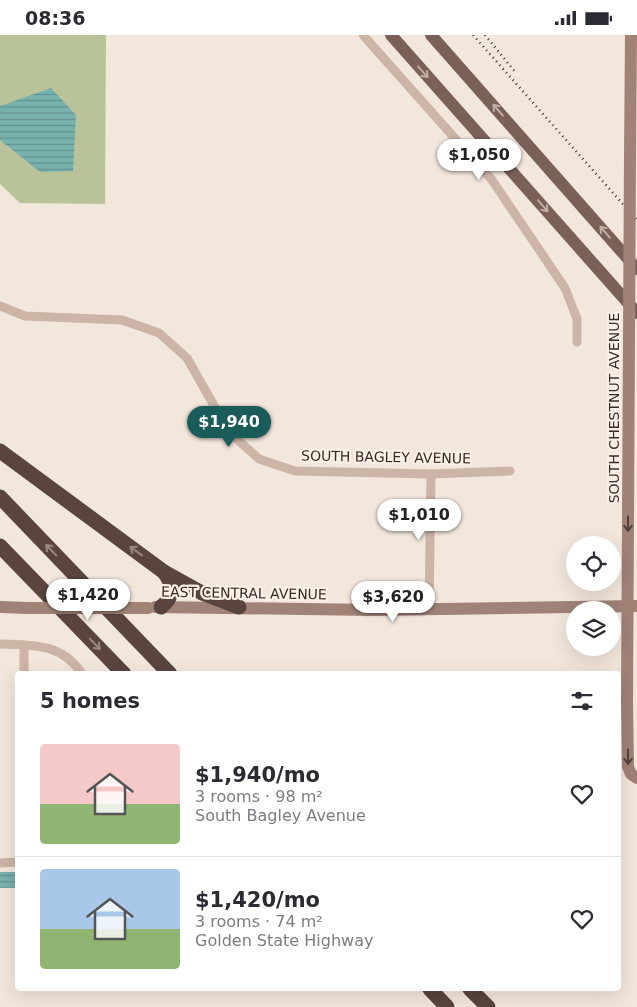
<!DOCTYPE html>
<html lang="en">
<head>
<meta charset="utf-8">
<style>
  :root { --surface:#fff; --page:#f2f2f3; --text:#2b2b33; --muted:#7c7c81; --line:#e1e1e2; --accent:#1a5c5a }
  body { margin:0; font-family:"DejaVu Sans",sans-serif; background:var(--page); color:var(--text); height:100vh; display:flex; flex-direction:column; font-size:19px; white-space:nowrap }
  * { box-sizing:border-box; margin:0 }
  p { font-size:16px; color:var(--muted) }
  .icon { flex:none; width:28px; height:28px; fill:none; stroke:currentColor; stroke-width:2; stroke-linecap:round; stroke-linejoin:round }
  .map { position:relative; flex:1; overflow:hidden }
  .side { position:absolute; left:15px; top:636px; width:606px; height:320px; display:flex; flex-direction:column; background:var(--surface); border-radius:5px; box-shadow:0 5px 20px #0002 }
  .side>* { flex:none }
  .fabs { position:absolute; left:566px; top:501px; display:grid; gap:10px }
  .fabs a { display:grid; place-items:center; width:55px; height:55px; border-radius:50%; background:var(--surface); box-shadow:0 5px 20px #0002; font-size:25px }
  .price { position:absolute; translate:-50% -42px; padding:0 11px; border-radius:18px; background:#fff; color:#222; font-size:16px; line-height:32px; filter:drop-shadow(0 1px 2px #0008) }
  .price::after { content:''; position:absolute; left:50%; top:30px; width:15px; height:11px; margin-left:-8px; background:inherit; clip-path:polygon(0 0,100% 0,50% 100%) }
  .price.current { background:var(--accent); color:#fff }
  ul { padding:0; list-style:none }
  li { display:flex; align-items:center; gap:15px; height:125px; padding:0 25px }
  li+li { border-top:1px solid var(--line) }
  li span { display:grid; place-items:center; flex:none; width:140px; height:100px; border-radius:5px; color:#555 }
  li>.icon { margin-inline-start:auto }
  span .icon { width:60px; height:60px; fill:#fffc; stroke-width:1 }
  li b { font-size:21px }
  h2 { display:flex; justify-content:space-between; align-items:center; height:60px; padding:0 25px; font-size:21px }
  .status { display:flex; justify-content:space-between; align-items:center; height:35px; padding:0 25px; background:var(--surface); direction:ltr }
  .status svg { height:14px; fill:currentColor }
  .map>svg:first-child { display:block }
  .grass { fill:#b9c39a }
  .water { fill:url(#water-rules) }
  .lines { fill:none; stroke-linecap:round; stroke-linejoin:round }
  .street { stroke:#ccb4a6; stroke-width:9 }
  .secondary { stroke:#a08277; stroke-width:12 }
  .primary { stroke:#7b6057; stroke-width:12 }
  .highway { stroke:#59443e; stroke-width:15 }
  .rail { stroke:#382b27; stroke-width:2.5; stroke-dasharray:1 4; stroke-linecap:butt }
  .secondary-bridge { stroke:#a08277; stroke-width:12 }
  .oneway { stroke:#c1afa6 }
  .oneway2 { stroke:#52413b }
  .oneway3 { stroke:#9a8982 }
  .labels { text-anchor:middle; stroke-width:4.5; stroke-linejoin:round; paint-order:stroke }
  .street-label { font-size:14px; fill:#382b27; stroke:#fbf0e7 }
</style>
</head>
<body>
<div class="status"><b>08:36</b><svg viewBox="0 0 49 12"><path d="M0 12V9h3v3zM5 12V6h3v6zM10 12V3h3v9zM15 12V0h3v12zM26 1h20v11H26zM47 4h2v5h-2z"/></svg></div>
<div class="map">
<svg width="637" height="972" viewBox="0 0 637 972">
  <defs>
    <pattern id="water-rules" width="6" height="5" patternUnits="userSpaceOnUse" patternTransform="scale(1.25)"><rect width="6" height="5" fill="#78b2af"/><path d="M0 2.5h6" fill="none" stroke="#63918e"/></pattern>
  </defs>
  <rect width="100%" height="100%" fill="#f3e6db"/>
  <path class="grass" d="M 0,0 L 106,0 L 105,169 L 20,168 L 0,149 Z"/>
  <g class="water">
    <path d="M 51,53 L 76,80 L 73,136 L 40,137 L 0,105 L 0,71 Z"/>
    <rect x="0" y="837" width="17" height="16"/>
  </g>
  <g class="lines">
    <g class="street">
      <path d="M 363,0 L 492,145 L 565,253 L 577,284 L 577,307"/>
      <path d="M 0,271 L 25,281 L 122,285 L 159,298 L 187,323 L 229,397 L 259,424 L 295,436 L 431,439 L 510,436"/>
      <path d="M 429,574 L 431,439"/>
      <path d="M 0,609 C 33,610 62,608 82,639"/>
      <path d="M 24,610 L 24,639"/>
      <path d="M 0,828 L 18,827"/>
    </g>
    <g class="secondary">
      <path d="M 630,122 L 631,0"/>
      <path d="M 629,301 L 627,666 L 628,732 L 631,739 L 637,743"/>
      <path d="M 0,572 L 28,573"/>
      <path d="M 155,572 L 372,575 L 637,571"/>
    </g>
    <g class="primary">
      <path d="M 391,0 L 637,278"/>
      <path d="M 431,0 L 637,234"/>
    </g>
    <g class="highway">
      <path d="M 0,416 L 164,537 L 202,558 L 239,572"/>
      <path d="M 0,462 L 170,639"/>
      <path d="M 0,511 L 124,639"/>
      <path d="M 161,572 C 174,562 174,550 164,537"/>
      <path d="M 430,954 L 447,972"/>
      <path d="M 470,954 L 488,972"/>
    </g>
    <g class="rail">
      <path d="M 473,0 L 637,185"/>
      <path d="M 485,0 L 516,38"/>
    </g>
    <g class="secondary-bridge">
      <path d="M 629,301 L 630,122"/>
      <path d="M 28,573 L 148,573"/>
    </g>
  </g>
  <defs><path id="oneway-shaft" d="M-6 0H5M1.5-3L5.5 0L1.5 3" fill="none" stroke-width="1.6" stroke-linecap="round" stroke-linejoin="round" transform="scale(1.25)"/></defs>
  <g class="oneway">
    <use href="#oneway-shaft" transform="translate(423 37) rotate(48)"/>
    <use href="#oneway-shaft" transform="translate(498 75) rotate(-131)"/>
    <use href="#oneway-shaft" transform="translate(543 171) rotate(49)"/>
    <use href="#oneway-shaft" transform="translate(605 197) rotate(-131)"/>
  </g>
  <g class="oneway2">
    <use href="#oneway-shaft" transform="translate(628 489) rotate(90)"/>
    <use href="#oneway-shaft" transform="translate(628 722) rotate(89)"/>
  </g>
  <g class="oneway3">
    <use href="#oneway-shaft" transform="translate(51 515) rotate(-134)"/>
    <use href="#oneway-shaft" transform="translate(136 516) rotate(-144)"/>
    <use href="#oneway-shaft" transform="translate(95 609) rotate(46)"/>
  </g>
  <g class="labels">
    <g class="street-label">
      <text transform="translate(614 373) rotate(-90)" y="5">SOUTH CHESTNUT AVENUE</text>
      <text transform="translate(386 422) rotate(1)" y="5">SOUTH BAGLEY AVENUE</text>
      <text transform="translate(244 558) rotate(1)" y="5">EAST CENTRAL AVENUE</text>
    </g>
  </g>
</svg>
<div class="fabs">
<a><svg class="icon" aria-label="locate" viewBox="0 0 24 24"><circle cx="12" cy="12" r="6"/><path d="M12 2v4M12 18v4M2 12h4M18 12h4"/></svg></a>
<a><svg class="icon" aria-label="layers" viewBox="0 0 24 24"><path d="M12 4l9 5-9 5-9-5zM3 14l9 5 9-5"/></svg></a>
</div>
<b class="price" style="left:479px;top:146px">$1,050</b>
<b class="price current" style="left:229px;top:413px">$1,940</b>
<b class="price" style="left:419px;top:506px">$1,010</b>
<b class="price" style="left:88px;top:586px">$1,420</b>
<b class="price" style="left:393px;top:588px">$3,620</b>
<section class="side">
<h2>5 homes<svg class="icon" aria-label="filters" viewBox="0 0 24 24"><path d="M4 7h16M4 17h16"/><circle cx="9" cy="7" r="2"/><circle cx="15" cy="17" r="2"/></svg></h2>
<ul>
<li><span style="background:linear-gradient(#f6c9c9 60%,#8fb573 0)"><svg class="icon" aria-label="home" viewBox="0 0 24 24"><path d="M3 11l9-7 9 7M6 9v11h12V9"/></svg></span><div><b>$1,940/mo</b><p>3 rooms · 98 m²</p><p>South Bagley Avenue</p></div><svg class="icon" aria-label="heart" viewBox="0 0 24 24"><path d="M12 20l-8-8c-3-5 5-10 8-4 3-6 11-1 8 4z"/></svg></li>
<li><span style="background:linear-gradient(#a9c7e8 60%,#8fb573 0)"><svg class="icon" aria-label="home" viewBox="0 0 24 24"><path d="M3 11l9-7 9 7M6 9v11h12V9"/></svg></span><div><b>$1,420/mo</b><p>3 rooms · 74 m²</p><p>Golden State Highway</p></div><svg class="icon" aria-label="heart" viewBox="0 0 24 24"><path d="M12 20l-8-8c-3-5 5-10 8-4 3-6 11-1 8 4z"/></svg></li>
</ul>
</section>
</div>
</body>
</html>
